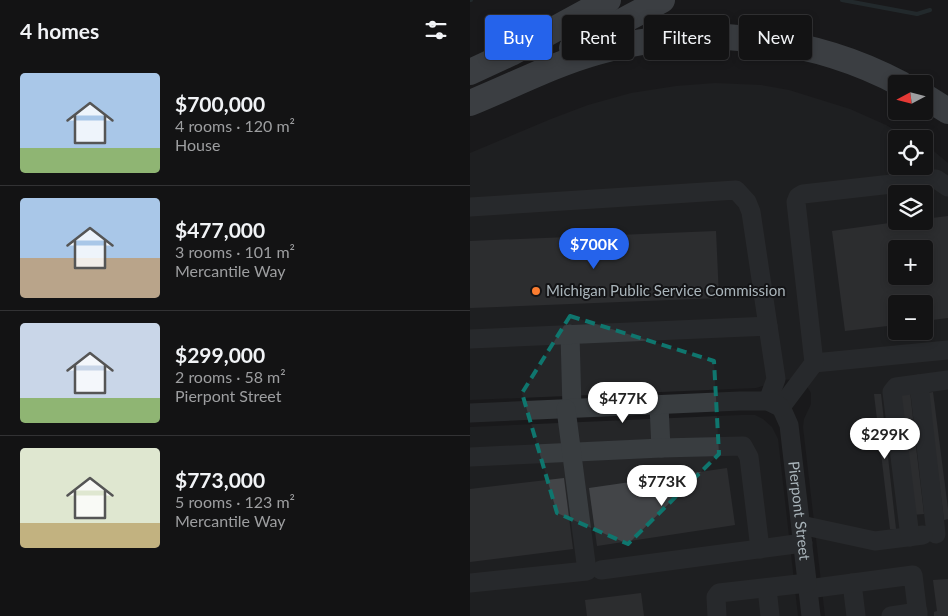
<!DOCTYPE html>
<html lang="en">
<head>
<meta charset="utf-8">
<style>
  :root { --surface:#131314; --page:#1c1c1d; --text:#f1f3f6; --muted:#9d9ea0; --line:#323234; --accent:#2563eb }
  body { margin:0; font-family:Lato,sans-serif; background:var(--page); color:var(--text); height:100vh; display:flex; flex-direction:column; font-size:19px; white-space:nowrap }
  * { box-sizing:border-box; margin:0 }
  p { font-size:16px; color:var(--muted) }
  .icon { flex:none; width:28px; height:28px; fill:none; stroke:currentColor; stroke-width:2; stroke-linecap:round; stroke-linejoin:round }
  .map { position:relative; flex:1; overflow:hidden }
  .drawer { display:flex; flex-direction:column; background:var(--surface); width:470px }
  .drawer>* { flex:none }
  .guide { position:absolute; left:15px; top:15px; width:388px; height:45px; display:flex; gap:10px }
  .needle { width:32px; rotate:263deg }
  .tools { position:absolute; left:418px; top:75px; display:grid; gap:10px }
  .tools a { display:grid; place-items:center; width:45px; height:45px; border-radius:5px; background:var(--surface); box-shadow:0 2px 8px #0003,0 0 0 1px var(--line); font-size:25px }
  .price { position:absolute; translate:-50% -42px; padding:0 11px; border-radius:18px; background:#fff; color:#222; font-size:16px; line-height:32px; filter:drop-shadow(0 1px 2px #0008) }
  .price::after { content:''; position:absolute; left:50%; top:30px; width:15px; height:11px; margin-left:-8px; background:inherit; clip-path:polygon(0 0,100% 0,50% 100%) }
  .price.active { background:var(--accent); color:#fff }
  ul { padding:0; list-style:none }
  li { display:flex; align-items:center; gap:15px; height:125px; padding:0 20px }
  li+li { border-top:1px solid var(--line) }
  li span { display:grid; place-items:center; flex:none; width:140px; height:100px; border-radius:5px; color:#555 }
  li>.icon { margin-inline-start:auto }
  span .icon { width:60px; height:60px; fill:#fffc; stroke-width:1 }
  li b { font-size:21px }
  h2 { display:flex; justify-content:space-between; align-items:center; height:60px; padding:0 20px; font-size:21px }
  .pill { padding:0 18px; border-radius:5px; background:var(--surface); box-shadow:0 2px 8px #0003,0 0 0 1px var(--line); font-size:18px; line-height:45px }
  .pill.active { background:var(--accent); color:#fff }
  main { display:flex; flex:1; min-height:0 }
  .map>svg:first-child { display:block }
  .built { fill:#252628; fill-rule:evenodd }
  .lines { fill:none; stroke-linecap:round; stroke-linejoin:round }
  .stream { stroke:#2e3d40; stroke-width:4 }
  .building { fill:#434548; fill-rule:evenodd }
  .minor { stroke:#393d40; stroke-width:19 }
  .highway { stroke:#656c72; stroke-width:26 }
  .marked { fill:none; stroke:#0f766e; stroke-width:4; stroke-dasharray:10 6; stroke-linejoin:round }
  .poi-dot { fill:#fc7d30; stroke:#141416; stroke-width:2 }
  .labels { text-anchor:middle; stroke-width:4; stroke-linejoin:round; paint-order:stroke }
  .poi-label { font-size:15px; fill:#aab5bb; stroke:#141416; text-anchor:start }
  .street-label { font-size:15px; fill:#aab5bb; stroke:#141416 }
</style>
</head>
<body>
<main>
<section class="drawer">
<h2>4 homes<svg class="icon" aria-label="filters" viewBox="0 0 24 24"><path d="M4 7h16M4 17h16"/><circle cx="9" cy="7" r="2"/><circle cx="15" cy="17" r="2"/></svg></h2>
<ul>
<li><span style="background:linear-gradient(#a9c7e8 75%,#8fb573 0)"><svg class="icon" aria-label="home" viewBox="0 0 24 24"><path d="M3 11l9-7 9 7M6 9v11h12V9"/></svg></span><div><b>$700,000</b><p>4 rooms · 120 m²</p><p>House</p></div></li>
<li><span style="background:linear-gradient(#a9c7e8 60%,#b9a48a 0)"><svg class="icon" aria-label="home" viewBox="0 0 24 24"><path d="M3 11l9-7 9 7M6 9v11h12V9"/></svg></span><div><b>$477,000</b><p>3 rooms · 101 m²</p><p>Mercantile Way</p></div></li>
<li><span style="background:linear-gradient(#c9d6e8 75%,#8fb573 0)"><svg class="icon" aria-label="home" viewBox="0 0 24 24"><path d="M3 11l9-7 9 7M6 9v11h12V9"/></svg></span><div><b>$299,000</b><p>2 rooms · 58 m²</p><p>Pierpont Street</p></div></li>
<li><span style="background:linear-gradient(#dfe7d0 75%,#c2b280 0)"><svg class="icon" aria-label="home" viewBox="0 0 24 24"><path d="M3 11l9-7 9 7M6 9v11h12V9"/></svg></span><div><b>$773,000</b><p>5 rooms · 123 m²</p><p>Mercantile Way</p></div></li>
</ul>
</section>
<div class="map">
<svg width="478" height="616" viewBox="0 0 478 616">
  <rect width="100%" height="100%" fill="#19191b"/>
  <g class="built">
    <path d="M 245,83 L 291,85 L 319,90 L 380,109 L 416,125 L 440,139 L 426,139 L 426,166 L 454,166 L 454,143 L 478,163 L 478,616 L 355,616 L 333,427 L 334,419 L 341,404 L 341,393 L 336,385 L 326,379 L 312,380 L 286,388 L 0,400 L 0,153 L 81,119 L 118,105 L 161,93 L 206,86 ZM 426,194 L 454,194 L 454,221 L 426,221 ZM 426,249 L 454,249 L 454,276 L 426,276 ZM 426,304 L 454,304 L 454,331 L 426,331 Z"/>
    <path d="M 271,415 L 285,415 L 293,419 L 302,427 L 308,439 L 328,616 L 0,616 L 0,427 Z"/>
  </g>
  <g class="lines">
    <g class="stream">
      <path d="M 0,0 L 1,0"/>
      <path d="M 372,0 L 447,14 L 460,10"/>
    </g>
  </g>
  <g class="building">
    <path d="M 478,216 L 478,318 L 454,321 L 454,304 L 426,304 L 426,325 L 375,331 L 362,231 L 434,221 L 454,221 L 454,219 ZM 426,249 L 454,249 L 454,276 L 426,276 Z"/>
    <path d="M 246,231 L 249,298 L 0,308 L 0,241 Z"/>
    <path d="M 440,391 L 443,419 L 431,421 L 428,392 Z"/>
    <path d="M 463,392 L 478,509 L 478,519 L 474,520 L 458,393 Z"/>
    <path d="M 404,394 L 411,394 L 426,529 L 420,529 Z"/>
    <path d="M 444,430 L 454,514 L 441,515 L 431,432 Z"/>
    <path d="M 257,468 L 265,525 L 127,546 L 119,488 Z"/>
    <path d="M 94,478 L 103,549 L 0,562 L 0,489 Z"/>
    <path d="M 478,579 L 478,616 L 464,616 L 464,612 L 467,611 L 463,580 Z"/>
    <path d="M 171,593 L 174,616 L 117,616 L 115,600 Z"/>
  </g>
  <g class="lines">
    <g class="minor">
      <path d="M 0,207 L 266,190 L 277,202 L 281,212 L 298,326"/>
      <path d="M 100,334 L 102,409"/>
      <path d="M 0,339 L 298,326 L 306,379 L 298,401"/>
      <path d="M 344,363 L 478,350"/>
      <path d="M 449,384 L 466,534"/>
      <path d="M 189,406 L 191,448"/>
      <path d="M 311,407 L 344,363 L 326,202 L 328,197 L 333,194 L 466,179 L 478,187"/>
      <path id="s1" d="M 311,407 L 319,425 L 341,616"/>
      <path d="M 0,413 L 270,401 L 298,401 L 310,407"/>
      <path d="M 0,457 L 191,448 L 273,446 L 279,457 L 290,549"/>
      <path d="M 331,525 L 405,541 L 453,535"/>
      <path d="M 440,537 L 422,392 L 426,387 L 478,380"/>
      <path d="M 131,570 L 333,543"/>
      <path d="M 0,583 L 117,571 L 96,409"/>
      <path d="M 382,583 L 386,616"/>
      <path d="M 297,588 L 300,616"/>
      <path d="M 338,589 L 443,575 L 448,616"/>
      <path d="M 247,616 L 246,597 L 249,593 L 337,583"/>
      <path d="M 421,616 L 448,612"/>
    </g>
    <g class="highway">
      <path d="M 102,48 L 192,0"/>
      <path d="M 0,72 L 41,53 L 138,0"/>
      <path d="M 454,96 L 478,111"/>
      <path d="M 0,103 C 42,86 84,64 127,52 C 226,24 340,35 431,84"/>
    </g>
  </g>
  <path d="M0 0H478V616H0ZM 100,316 L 244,361 L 249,454 L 158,544 L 87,513 L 52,393 Z" fill="#19191b" fill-opacity=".55" fill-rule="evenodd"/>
  <path class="marked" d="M 100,316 L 244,361 L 249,454 L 158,544 L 87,513 L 52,393 Z"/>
  <circle class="poi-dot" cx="66" cy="291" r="5"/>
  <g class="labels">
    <g class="poi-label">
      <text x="76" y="296">Michigan Public Service Commission</text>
    </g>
    <g class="street-label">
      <text dy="5" stroke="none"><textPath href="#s1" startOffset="106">Pierpont Street</textPath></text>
    </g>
  </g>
</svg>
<div class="tools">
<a><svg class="needle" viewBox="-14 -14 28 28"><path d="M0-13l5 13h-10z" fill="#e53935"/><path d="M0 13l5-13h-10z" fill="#9d9ea0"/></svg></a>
<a><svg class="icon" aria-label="locate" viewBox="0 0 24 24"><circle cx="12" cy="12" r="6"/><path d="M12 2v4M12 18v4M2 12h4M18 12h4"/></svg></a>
<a><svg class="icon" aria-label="layers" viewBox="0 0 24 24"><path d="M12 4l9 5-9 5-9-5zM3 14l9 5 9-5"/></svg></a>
<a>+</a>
<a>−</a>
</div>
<b class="price active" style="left:124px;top:270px">$700K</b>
<b class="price" style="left:153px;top:424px">$477K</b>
<b class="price" style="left:415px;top:460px">$299K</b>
<b class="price" style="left:192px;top:507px">$773K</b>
<div class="guide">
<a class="pill active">Buy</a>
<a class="pill">Rent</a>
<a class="pill">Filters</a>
<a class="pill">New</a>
</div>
</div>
</main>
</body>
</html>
